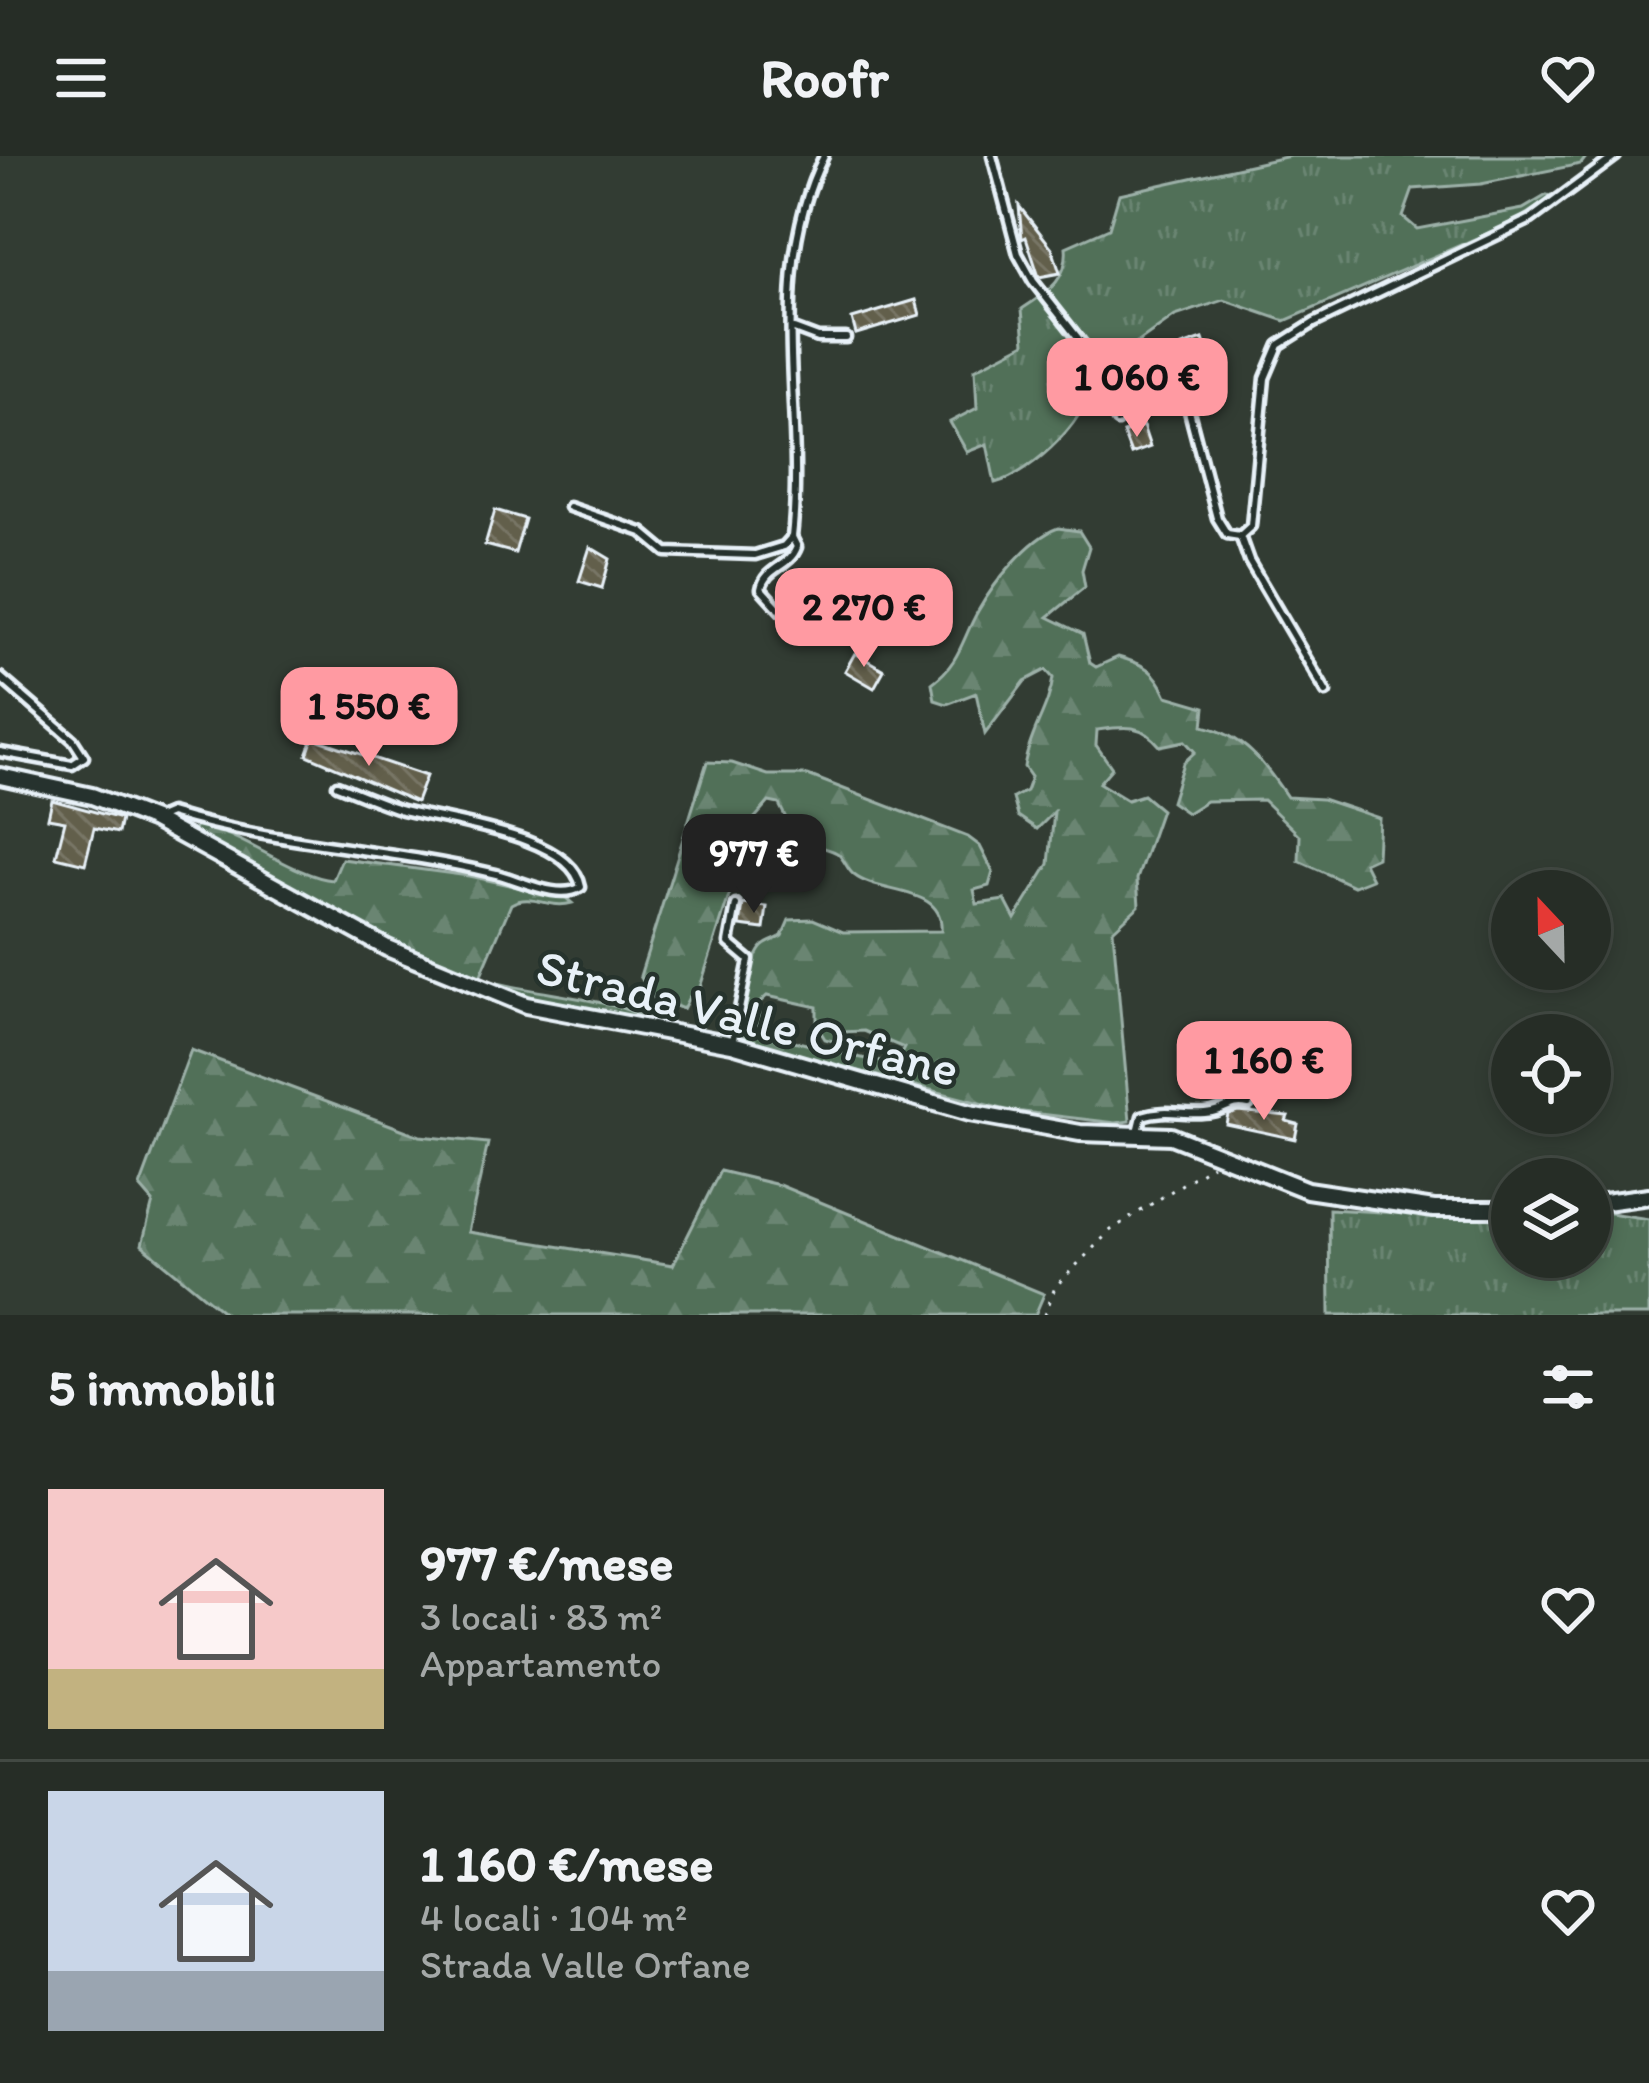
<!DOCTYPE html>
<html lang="it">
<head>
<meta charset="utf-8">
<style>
  :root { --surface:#262d26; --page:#2e352e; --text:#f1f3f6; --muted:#a4a8a7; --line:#424943; --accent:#ff9aa2 }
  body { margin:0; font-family:Itim,sans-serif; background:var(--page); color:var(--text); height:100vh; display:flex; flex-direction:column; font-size:45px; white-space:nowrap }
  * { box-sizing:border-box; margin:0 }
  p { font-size:39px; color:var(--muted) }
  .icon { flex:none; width:66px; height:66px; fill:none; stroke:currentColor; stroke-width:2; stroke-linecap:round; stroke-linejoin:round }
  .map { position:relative; height:1159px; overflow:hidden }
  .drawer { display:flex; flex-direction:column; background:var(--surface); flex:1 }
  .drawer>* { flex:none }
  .needle { width:78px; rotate:338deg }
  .fabs { position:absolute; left:1491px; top:714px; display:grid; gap:24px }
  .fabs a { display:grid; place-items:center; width:120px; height:120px; border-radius:50%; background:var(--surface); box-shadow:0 6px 18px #0003,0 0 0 3px var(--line); font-size:60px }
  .price { position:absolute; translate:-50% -102px; padding:0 27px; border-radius:24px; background:var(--accent); color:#111; font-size:39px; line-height:78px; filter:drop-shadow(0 3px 6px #0008) }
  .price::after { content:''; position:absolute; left:50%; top:72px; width:36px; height:27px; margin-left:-18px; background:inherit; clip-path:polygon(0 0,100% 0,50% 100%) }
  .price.active { background:#222; color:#fff }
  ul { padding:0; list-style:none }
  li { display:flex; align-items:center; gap:36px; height:300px; padding:0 48px }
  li+li { border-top:3px solid var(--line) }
  li span { display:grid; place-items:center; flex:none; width:336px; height:240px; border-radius:0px; color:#555 }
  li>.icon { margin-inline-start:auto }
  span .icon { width:144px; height:144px; fill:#fffc; stroke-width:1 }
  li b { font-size:51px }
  h2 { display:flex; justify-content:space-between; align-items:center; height:144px; padding:0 48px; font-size:51px }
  header { display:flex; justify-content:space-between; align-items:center; height:156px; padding:0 48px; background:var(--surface); font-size:54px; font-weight:700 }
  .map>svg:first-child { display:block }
  .grass { fill:url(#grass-tufts); stroke:#9cb0a8; stroke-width:3 }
  .forest { fill:url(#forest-firs); stroke:#9cb0a8; stroke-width:3 }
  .building { fill:url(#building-back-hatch); stroke:#e8f1f8; stroke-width:3 }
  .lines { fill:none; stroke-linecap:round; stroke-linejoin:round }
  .lane-casing { stroke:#e8f1f8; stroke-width:15 }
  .street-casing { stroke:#e8f1f8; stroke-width:22 }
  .path { stroke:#e8f1f8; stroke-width:3; stroke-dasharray:3 9; stroke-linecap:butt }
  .lane { stroke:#26332d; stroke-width:6 }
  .street { stroke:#26332d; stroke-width:14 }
  .labels { text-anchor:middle; stroke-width:9; stroke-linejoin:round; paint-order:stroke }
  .street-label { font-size:51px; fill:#e8f1f8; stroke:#26332d }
</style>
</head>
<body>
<header><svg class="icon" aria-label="menu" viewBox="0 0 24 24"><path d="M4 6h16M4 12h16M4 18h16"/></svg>Roofr<svg class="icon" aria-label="heart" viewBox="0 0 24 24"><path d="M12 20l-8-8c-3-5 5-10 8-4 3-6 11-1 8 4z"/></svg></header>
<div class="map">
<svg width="1649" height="1159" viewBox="0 0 1649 1159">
  <defs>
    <pattern id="grass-tufts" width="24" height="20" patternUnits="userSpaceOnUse" patternTransform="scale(3)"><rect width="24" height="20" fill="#517059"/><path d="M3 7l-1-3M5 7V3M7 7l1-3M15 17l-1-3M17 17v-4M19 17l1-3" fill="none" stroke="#6a8572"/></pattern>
    <pattern id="forest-firs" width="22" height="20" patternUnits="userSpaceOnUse" patternTransform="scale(3)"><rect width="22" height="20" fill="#517059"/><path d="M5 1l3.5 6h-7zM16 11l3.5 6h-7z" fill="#6a8572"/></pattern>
    <pattern id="building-back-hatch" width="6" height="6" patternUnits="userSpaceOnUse" patternTransform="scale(3)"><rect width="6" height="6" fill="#625f4b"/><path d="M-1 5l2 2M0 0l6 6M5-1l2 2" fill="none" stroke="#787666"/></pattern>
  </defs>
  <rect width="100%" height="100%" fill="#323c33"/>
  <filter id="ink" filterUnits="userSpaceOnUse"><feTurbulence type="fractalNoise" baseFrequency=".00833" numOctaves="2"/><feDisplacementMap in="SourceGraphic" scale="24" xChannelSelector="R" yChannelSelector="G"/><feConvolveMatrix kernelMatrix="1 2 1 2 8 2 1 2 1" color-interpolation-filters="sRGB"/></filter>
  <g filter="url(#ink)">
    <g class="grass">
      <path d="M 1290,0 L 1587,0 L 1581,8 L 1481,28 L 1413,33 L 1403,61 L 1417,73 L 1523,53 L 1547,39 L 1553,41 L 1514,66 L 1285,165 L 1224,144 L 1175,160 L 1092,219 C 1095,259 1031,318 995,327 L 987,288 L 967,296 L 950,266 L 977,252 L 975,213 L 1025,187 L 1022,153 C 1047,136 1069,124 1066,91 L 1109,72 L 1119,38 Z"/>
      <path d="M 1329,1053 L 1433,1059 L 1512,1056 L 1512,1101 L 1590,1101 L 1590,1054 L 1649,1063 L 1649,1159 L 1330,1159 Z"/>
    </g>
    <g class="forest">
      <path d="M 1058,372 L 1079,375 L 1089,391 L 1082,414 L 1085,431 L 1048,461 L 1083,478 L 1090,507 L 1096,511 L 1118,501 C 1145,508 1156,515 1167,540 L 1205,551 L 1203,570 C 1245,580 1264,607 1287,641 L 1322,643 L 1379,662 L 1377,701 L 1364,707 L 1372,723 L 1354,730 L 1299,705 L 1300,680 L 1263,644 L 1206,645 L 1187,657 L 1171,646 L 1183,607 L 1195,596 L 1185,585 L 1160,590 C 1141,567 1125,570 1097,574 L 1096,589 L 1112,612 L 1099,627 L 1127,644 L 1143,639 L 1161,654 L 1137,723 L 1139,750 L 1113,774 L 1130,965 L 1116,967 L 1006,954 L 746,885 L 744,878 C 798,879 840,904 897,906 L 904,892 L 864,875 L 841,876 L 841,887 L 825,883 L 817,870 L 817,851 L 767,840 L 758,848 L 762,868 L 747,869 C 742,854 750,802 763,790 C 769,785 776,784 782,780 L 789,764 L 813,763 L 843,776 L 941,775 C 945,729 880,740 854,719 C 847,714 844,702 837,697 C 827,691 811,689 800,686 L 791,701 L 776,679 L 785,660 L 779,648 L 769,646 L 753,664 L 697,841 L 689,841 L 683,853 L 653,841 L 640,820 L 707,606 L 732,607 L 768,619 L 808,619 L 968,681 L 980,690 L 993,716 L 989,730 L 974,734 L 977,748 L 1005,744 L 1015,763 L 1049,708 L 1054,656 L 1037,673 L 1018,660 L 1013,642 L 1026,635 L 1031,621 L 1024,611 C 1029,578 1049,553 1053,522 L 1046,514 L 1025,525 L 985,578 L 976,537 L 947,548 L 935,544 L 932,527 C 960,507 962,483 978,455 C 994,427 1028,383 1058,372 Z"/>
      <path d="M 196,670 C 233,671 294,721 333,724 L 342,703 L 469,720 L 566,742 L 572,747 C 549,754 532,736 511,748 L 480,821 C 512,836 634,844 642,864 C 477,845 337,754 193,677 Z"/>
      <path d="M 191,894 L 420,980 L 488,987 L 468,1076 L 673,1109 L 720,1015 L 779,1029 L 1044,1138 L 1035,1159 L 227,1159 L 142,1089 L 153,1046 L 140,1031 Z"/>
    </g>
    <g class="building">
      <path d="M 1019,50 L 1052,92 L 1060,117 L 1039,121 L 1026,81 L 1022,83 Z"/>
      <path d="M 916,144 L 920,159 L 856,178 L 852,163 Z"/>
      <path d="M 1203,183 L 1215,216 L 1182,227 L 1184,235 L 1128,254 L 1122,237 L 1164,223 L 1159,209 L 1185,200 L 1182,190 Z"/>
      <path d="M 1143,270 L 1150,291 L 1131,298 L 1123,277 Z"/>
      <path d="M 495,354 L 525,363 L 515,397 L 485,389 Z"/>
      <path d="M 590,391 L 610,403 L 602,432 L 579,425 Z"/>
      <path d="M 855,497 L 884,514 L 874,532 L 845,515 Z"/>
      <path d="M 313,582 L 426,620 L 416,646 L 307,599 Z"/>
      <path d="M 52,644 L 121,663 L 118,677 L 94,672 L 85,708 L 56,701 L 65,665 L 48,662 Z"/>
      <path d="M 743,748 L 767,751 L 764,773 L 740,770 Z"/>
      <path d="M 1238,955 L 1288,960 L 1286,965 L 1298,968 L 1295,983 L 1226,968 L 1228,958 Z"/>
    </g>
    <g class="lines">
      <defs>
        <g id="lane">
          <path d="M 992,0 L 1018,98 L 1033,125 L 1085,191 L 1117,265"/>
          <path d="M 794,173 L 818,182 L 846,182"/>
          <path d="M 1189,255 L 1217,362 L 1227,378 L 1240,380"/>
          <path d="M 569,351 L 642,376 L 666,396 L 755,399 L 784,390 L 792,381"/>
          <path d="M 1240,380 L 1251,370 L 1265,222 L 1279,189 L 1314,167 L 1531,63 L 1616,0"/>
          <path d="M 1240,380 L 1249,405 L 1326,536"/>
          <path d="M 782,456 L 761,433 C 765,411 790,411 797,391 L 792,381 C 806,256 764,118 824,0"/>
          <path d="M 0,521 L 73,584 L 84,601 L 72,609 L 0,596"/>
          <path d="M 156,663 L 170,657 C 275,689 386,692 492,717 C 517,722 559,746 581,731 C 572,678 441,665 399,653 C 378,646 357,637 337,629"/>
          <path d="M 732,888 L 749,804 L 729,787 L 736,749"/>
          <path d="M 1138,976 L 1142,960 C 1168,951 1188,961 1212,956 C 1228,953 1230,944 1249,948"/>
        </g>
        <g id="street">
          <path d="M 0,620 L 92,640 L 154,664 L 387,792 L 526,849 L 732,888 L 969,957 L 1080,977 L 1171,980 L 1307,1034 L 1434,1053 L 1512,1053"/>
          <path d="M 1590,1048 L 1649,1040"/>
        </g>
      </defs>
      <use href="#lane" class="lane-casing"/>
      <use href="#street" class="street-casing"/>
      <path class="path" d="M 1045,1159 L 1055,1131 L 1111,1074 L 1212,1009"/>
      <use href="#lane" class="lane"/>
      <use href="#street" class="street"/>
    </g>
  </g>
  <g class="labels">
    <g class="street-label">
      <text transform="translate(748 861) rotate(14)" y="18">Strada Valle Orfane</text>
    </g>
  </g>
</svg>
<div class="fabs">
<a><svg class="needle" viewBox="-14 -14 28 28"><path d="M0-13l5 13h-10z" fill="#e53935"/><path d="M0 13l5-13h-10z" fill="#a4a8a7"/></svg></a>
<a><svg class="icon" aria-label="locate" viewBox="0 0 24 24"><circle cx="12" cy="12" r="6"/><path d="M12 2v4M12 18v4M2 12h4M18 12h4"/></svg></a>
<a><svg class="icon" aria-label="layers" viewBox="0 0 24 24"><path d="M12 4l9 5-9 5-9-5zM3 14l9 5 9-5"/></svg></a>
</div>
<b class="price" style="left:1137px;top:284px">1 060 €</b>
<b class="price" style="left:864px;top:514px">2 270 €</b>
<b class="price" style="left:369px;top:613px">1 550 €</b>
<b class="price active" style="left:754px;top:760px">977 €</b>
<b class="price" style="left:1264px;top:967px">1 160 €</b>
</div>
<section class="drawer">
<h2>5 immobili<svg class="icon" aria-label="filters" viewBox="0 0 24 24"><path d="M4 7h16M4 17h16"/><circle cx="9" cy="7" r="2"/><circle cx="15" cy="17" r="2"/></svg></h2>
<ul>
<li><span style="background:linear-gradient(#f6c9c9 75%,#c2b280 0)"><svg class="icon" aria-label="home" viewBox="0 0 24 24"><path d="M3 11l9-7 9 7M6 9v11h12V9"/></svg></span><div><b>977 €/mese</b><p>3 locali · 83 m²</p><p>Appartamento</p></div><svg class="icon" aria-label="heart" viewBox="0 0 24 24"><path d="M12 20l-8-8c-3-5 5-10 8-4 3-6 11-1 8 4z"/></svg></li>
<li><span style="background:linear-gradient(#c9d6e8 75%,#9aa5b1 0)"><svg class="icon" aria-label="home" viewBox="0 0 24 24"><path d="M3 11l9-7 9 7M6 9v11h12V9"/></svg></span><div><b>1 160 €/mese</b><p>4 locali · 104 m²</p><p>Strada Valle Orfane</p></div><svg class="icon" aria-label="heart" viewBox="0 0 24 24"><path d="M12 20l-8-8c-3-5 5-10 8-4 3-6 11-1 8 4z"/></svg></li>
</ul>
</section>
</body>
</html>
